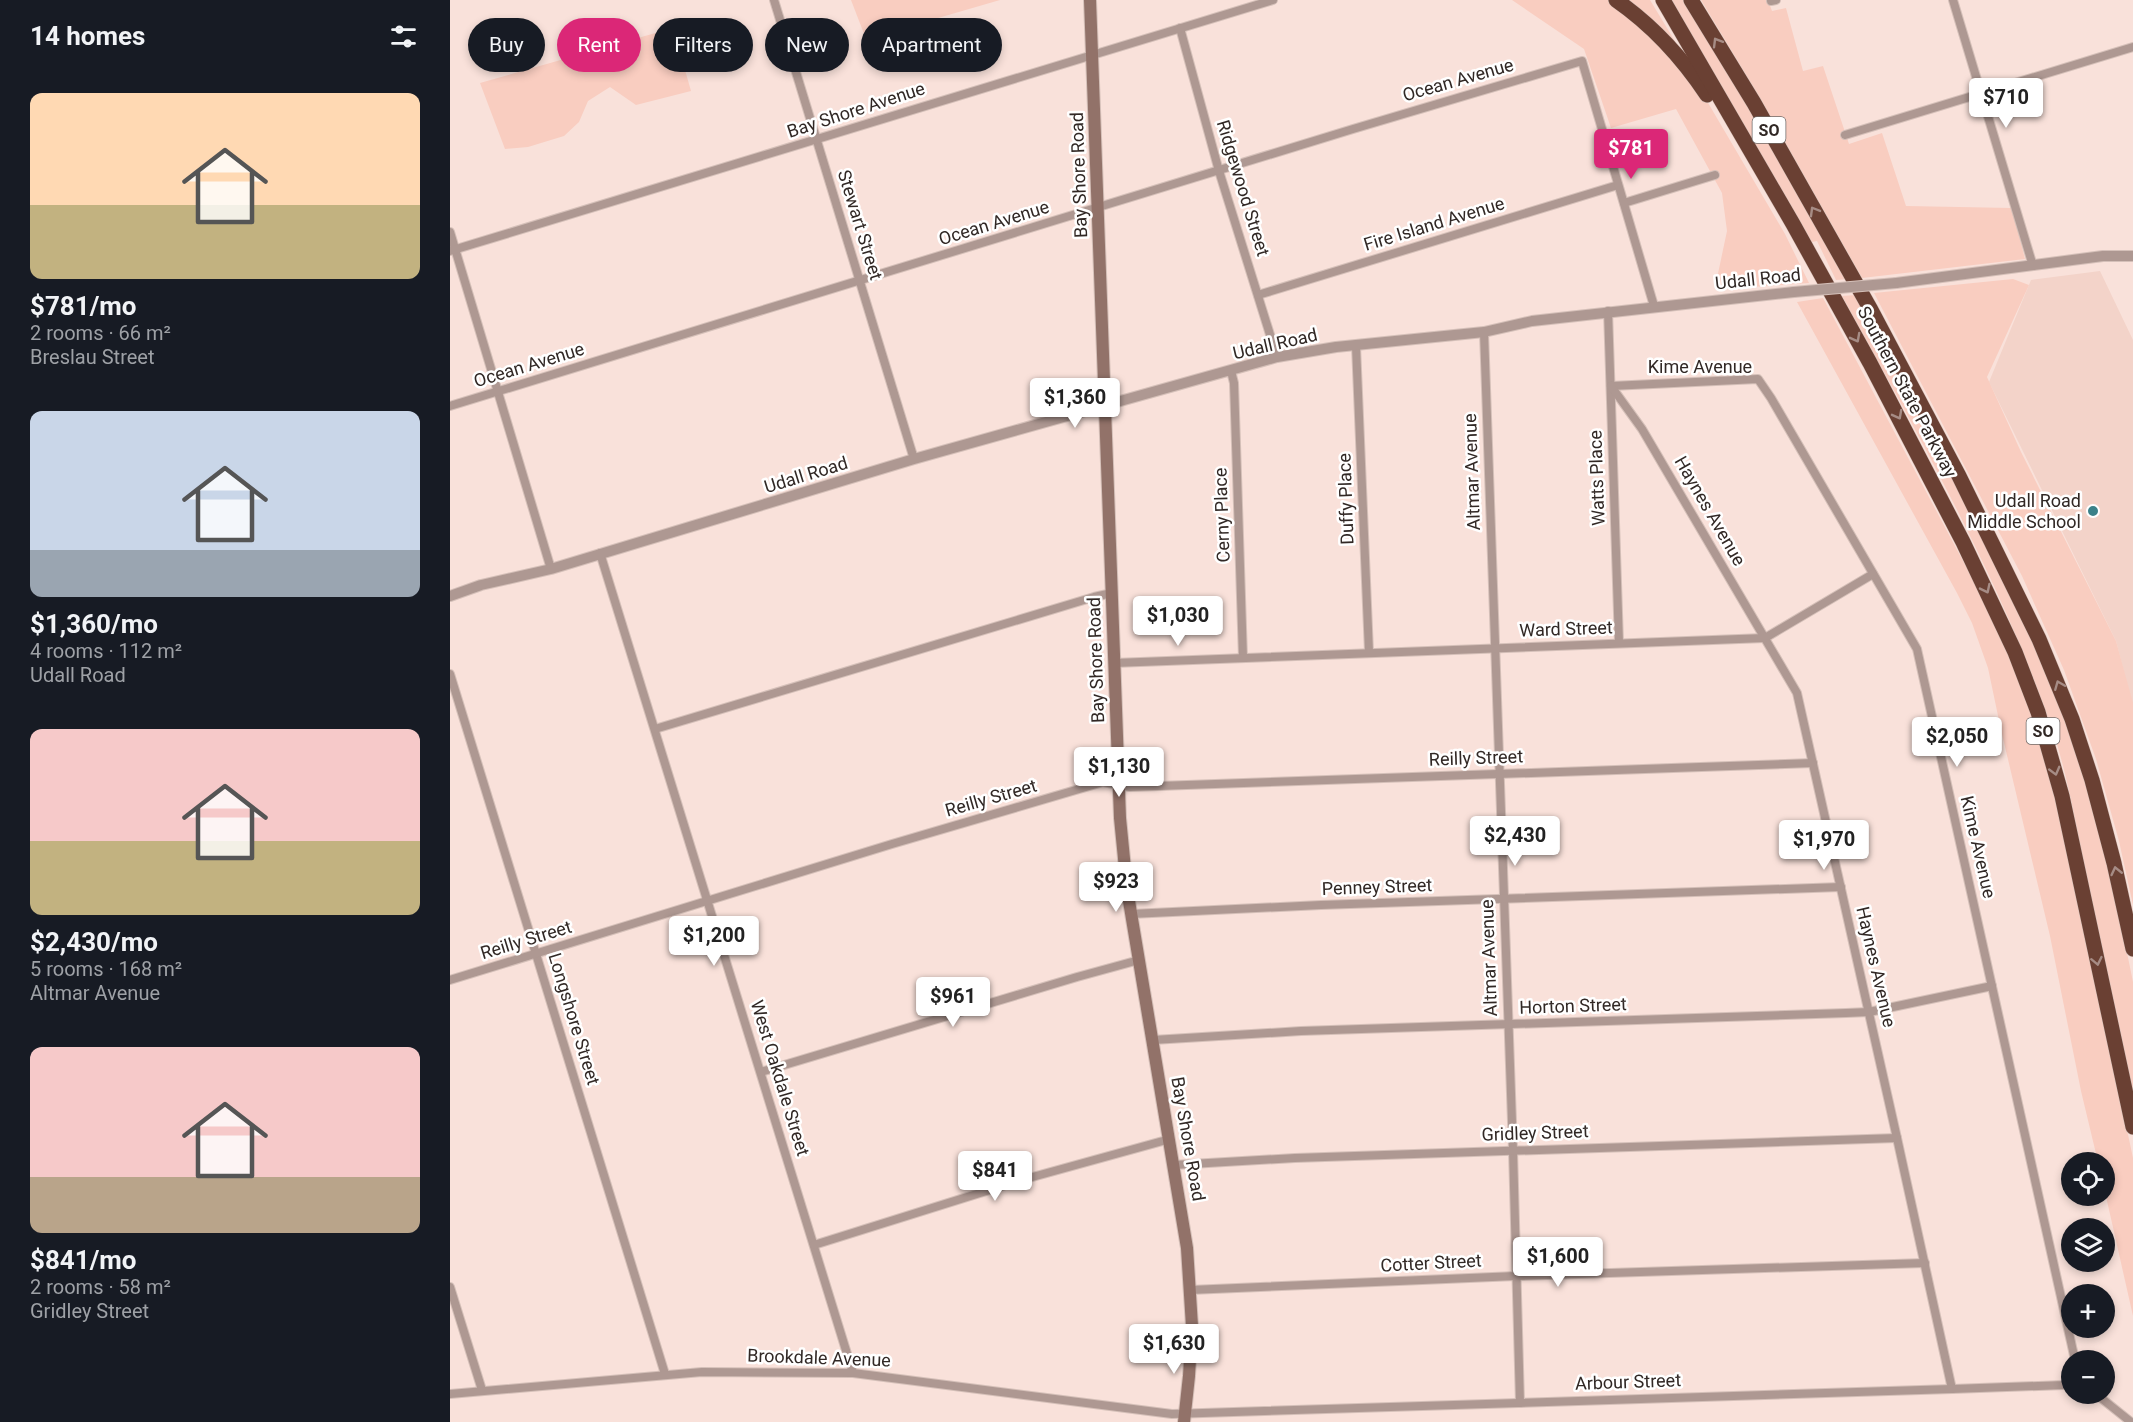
<!DOCTYPE html>
<html lang="en">
<head>
<meta charset="utf-8">
<style>
  :root { --surface:#171b24; --page:#242831; --text:#f1f3f6; --muted:#9ea1a6; --accent:#db2777 }
  body { margin:0; font-family:Roboto,sans-serif; background:var(--page); color:var(--text); height:100vh; display:flex; flex-direction:column; font-size:22px; white-space:nowrap }
  * { box-sizing:border-box; margin:0 }
  p { font-size:20px; color:var(--muted) }
  .icon { flex:none; width:33px; height:33px; fill:none; stroke:currentColor; stroke-width:2; stroke-linecap:round; stroke-linejoin:round }
  .map { position:relative; flex:1; overflow:hidden }
  .details { display:flex; flex-direction:column; background:var(--surface); width:450px }
  .details>* { flex:none }
  .banner { position:absolute; left:18px; top:18px; width:570px; height:54px; display:flex; gap:12px }
  .tools { position:absolute; left:1611px; top:1152px; display:grid; gap:12px }
  .tools a { display:grid; place-items:center; width:54px; height:54px; border-radius:50%; background:var(--surface); box-shadow:0 3px 9px #0003; font-size:30px }
  .price { position:absolute; translate:-50% -51px; padding:0 14px; border-radius:6px; background:#fff; color:#222; font-size:20px; line-height:39px; filter:drop-shadow(0 2px 3px #0008) }
  .price::after { content:''; position:absolute; left:50%; top:36px; width:18px; height:14px; margin-left:-9px; background:inherit; clip-path:polygon(0 0,100% 0,50% 100%) }
  .price.selected { background:var(--accent); color:#fff }
  ul { padding:0; list-style:none }
  li { display:grid; align-content:center; gap:12px; height:318px; padding:0 30px }
  li span { display:grid; place-items:center; height:186px; border-radius:12px; color:#555 }
  li>.icon { margin-inline-start:auto }
  span .icon { width:108px; height:108px; fill:#fffc; stroke-width:1 }
  li b { font-size:26px }
  h2 { display:flex; justify-content:space-between; align-items:center; height:72px; padding:0 30px; font-size:26px }
  .pill { padding:0 21px; border-radius:27px; background:var(--surface); box-shadow:0 3px 9px #0003; font-size:21px; line-height:54px }
  .pill.selected { background:var(--accent); color:#fff }
  main { display:flex; flex:1; min-height:0 }
  .map>svg:first-child { display:block }
  .built { fill:#f3d3c9 }
  .green { fill:#f9cdc0 }
  .lines { fill:none; stroke-linecap:round; stroke-linejoin:round }
  .minor-casing { stroke:#d5c0b9; stroke-width:10 }
  .tertiary-casing { stroke:#d5c0b9; stroke-width:12 }
  .secondary-casing { stroke:#d5c0b9; stroke-width:14 }
  .motorway-casing { stroke:#d5c0b9; stroke-width:16 }
  .minor { stroke:#ae9892; stroke-width:8 }
  .tertiary { stroke:#ae9892; stroke-width:10 }
  .secondary { stroke:#927269; stroke-width:12 }
  .motorway { stroke:#6a4033; stroke-width:15 }
  .tertiary-bridge-casing { stroke:#d5c0b9; stroke-width:12; stroke-linecap:butt }
  .tertiary-bridge { stroke:#ae9892; stroke-width:10 }
  .oneway { stroke:#a68c85 }
  .poi-dot { fill:#3a8189; stroke:#fff; stroke-width:2 }
  .labels { text-anchor:middle; stroke-width:5; stroke-linejoin:round; paint-order:stroke }
  .shield { fill:#fff; stroke:#6f6866; stroke-width:1.5 }
  .shield-label { font-size:16px; font-weight:bold; fill:#312825 }
  .street-label { font-size:18px; fill:#312825; stroke:#fff }
  .poi-label { font-size:18px; fill:#312825; stroke:#fff; text-anchor:end }
</style>
</head>
<body>
<main>
<section class="details">
<h2>14 homes<svg class="icon" aria-label="filters" viewBox="0 0 24 24"><path d="M4 7h16M4 17h16"/><circle cx="9" cy="7" r="2"/><circle cx="15" cy="17" r="2"/></svg></h2>
<ul>
<li><span style="background:linear-gradient(#ffd9b3 60%,#c2b280 0)"><svg class="icon" aria-label="home" viewBox="0 0 24 24"><path d="M3 11l9-7 9 7M6 9v11h12V9"/></svg></span><div><b>$781/mo</b><p>2 rooms · 66 m²</p><p>Breslau Street</p></div></li>
<li><span style="background:linear-gradient(#c9d6e8 75%,#9aa5b1 0)"><svg class="icon" aria-label="home" viewBox="0 0 24 24"><path d="M3 11l9-7 9 7M6 9v11h12V9"/></svg></span><div><b>$1,360/mo</b><p>4 rooms · 112 m²</p><p>Udall Road</p></div></li>
<li><span style="background:linear-gradient(#f6c9c9 60%,#c2b280 0)"><svg class="icon" aria-label="home" viewBox="0 0 24 24"><path d="M3 11l9-7 9 7M6 9v11h12V9"/></svg></span><div><b>$2,430/mo</b><p>5 rooms · 168 m²</p><p>Altmar Avenue</p></div></li>
<li><span style="background:linear-gradient(#f6c9c9 70%,#b9a48a 0)"><svg class="icon" aria-label="home" viewBox="0 0 24 24"><path d="M3 11l9-7 9 7M6 9v11h12V9"/></svg></span><div><b>$841/mo</b><p>2 rooms · 58 m²</p><p>Gridley Street</p></div></li>
</ul>
</section>
<div class="map">
<svg width="1683" height="1422" viewBox="0 0 1683 1422">
  <rect width="100%" height="100%" fill="#f9e1da"/>
  <path class="built" d="M 1650,271 L 1683,340 L 1683,707 L 1666,641 L 1539,382 L 1581,280 Z"/>
  <g class="green">
    <path d="M 401,0 L 550,0 L 416,39 Z"/>
    <path d="M 1062,0 L 1165,0 L 1217,46 L 1254,96 L 1335,234 L 1359,283 L 1272,289 L 1266,283 L 1277,231 L 1272,193 L 1226,109 L 1161,128 L 1134,49 Z"/>
    <path d="M 1177,0 L 1200,0 L 1226,43 Z"/>
    <path d="M 1220,0 L 1234,0 L 1304,116 L 1398,279 L 1386,280 L 1367,241 L 1362,242 Z"/>
    <path d="M 1251,0 L 1318,0 L 1322,11 L 1336,8 L 1353,71 L 1373,66 L 1399,144 L 1432,133 L 1456,206 L 1562,208 L 1575,259 L 1412,278 L 1310,98 Z"/>
    <path d="M 223,28 L 241,91 L 186,105 L 160,87 L 138,101 L 129,122 L 114,136 L 78,147 L 55,149 L 30,83 Z"/>
    <path d="M 1563,279 L 1579,285 L 1537,377 L 1571,452 L 1666,641 L 1683,703 L 1683,905 L 1669,841 L 1646,759 L 1614,670 L 1572,576 L 1424,293 Z"/>
    <path d="M 1406,295 L 1538,546 L 1576,622 L 1621,737 L 1639,792 L 1660,869 L 1683,982 L 1683,1091 C 1667,1017 1651,943 1635,869 C 1626,827 1619,783 1606,741 C 1554,585 1471,440 1392,296 Z"/>
    <path d="M 1373,298 L 1546,623 L 1590,736 L 1607,798 L 1683,1158 L 1683,1316 L 1655,1192 L 1654,1162 L 1648,1162 L 1631,1091 L 1600,936 L 1551,730 L 1538,668 L 1522,623 L 1507,593 L 1347,302 Z"/>
  </g>
  <g class="lines">
    <defs>
      <g id="minor">
        <path d="M 324,0 L 464,459"/>
        <path d="M 1503,0 L 1583,266"/>
        <path d="M 1321,1 L 1326,0"/>
        <path d="M 730,28 L 769,171 L 827,357"/>
        <path d="M 1395,135 L 1683,47"/>
        <path d="M 1174,203 L 1265,175"/>
        <path d="M 0,232 L 101,569"/>
        <path d="M 0,251 L 823,0"/>
        <path d="M 808,295 L 1168,185"/>
        <path d="M 1158,311 L 1169,643"/>
        <path d="M 1034,332 L 1063,1150 L 1070,1403"/>
        <path d="M 906,346 L 919,652"/>
        <path d="M 781,371 L 784,383 L 793,658"/>
        <path d="M 1161,386 L 1308,379 L 1321,398 L 1467,649 L 1625,1360"/>
        <path d="M 1161,386 L 1192,429 L 1347,693 L 1447,1138 L 1502,1389"/>
        <path d="M 0,406 L 903,129 L 1132,61 L 1204,306"/>
        <path d="M 150,553 L 403,1373"/>
        <path d="M 664,663 L 1315,638 L 1423,574"/>
        <path d="M 0,674 L 215,1374"/>
        <path d="M 205,729 L 644,597 L 662,593"/>
        <path d="M 681,914 L 871,905 L 1391,887"/>
        <path d="M 0,980 L 442,844 L 653,782 L 680,787 L 1363,763"/>
        <path d="M 703,1040 L 851,1031 L 1396,1013 L 1419,1012 L 1542,986"/>
        <path d="M 311,1072 L 627,977 L 689,960"/>
        <path d="M 724,1165 L 845,1158 L 1447,1138"/>
        <path d="M 364,1245 L 568,1181 L 720,1139"/>
        <path d="M 0,1287 L 32,1390"/>
        <path d="M 740,1290 L 1066,1276 L 1475,1263"/>
        <path d="M 0,1394 L 252,1372 L 403,1373 L 722,1414 L 1502,1389 L 1614,1385 L 1622,1382"/>
        <path d="M 1646,1394 L 1681,1422"/>
      </g>
      <g id="tertiary">
        <path d="M 1446,283 L 1653,256 L 1683,256"/>
        <path d="M 0,596 L 31,585 L 101,569 L 464,459 L 827,357 L 886,347 L 1034,332 L 1082,321 L 1344,292"/>
      </g>
      <path id="secondary" d="M 640,0 L 670,818 L 677,889 L 737,1248 L 742,1326 L 739,1376 L 734,1422"/>
      <g id="motorway">
        <path d="M 1166,0 C 1202,25 1233,59 1257,95"/>
        <path d="M 1213,0 L 1343,224 L 1420,363 L 1513,542 L 1565,652 L 1588,712 L 1612,796 L 1683,1127"/>
        <path d="M 1241,0 L 1304,103 L 1421,310 L 1509,476 L 1589,639 L 1622,719 L 1642,780 L 1664,863 L 1683,949"/>
      </g>
    </defs>
    <use href="#minor" class="minor-casing"/>
    <use href="#tertiary" class="tertiary-casing"/>
    <use href="#secondary" class="secondary-casing"/>
    <use href="#motorway" class="motorway-casing"/>
    <use href="#minor" class="minor"/>
    <use href="#tertiary" class="tertiary"/>
    <use href="#secondary" class="secondary"/>
    <use href="#motorway" class="motorway"/>
    <defs>
      <path id="tertiary-bridge" d="M 1344,292 L 1446,283"/>
    </defs>
    <use href="#tertiary-bridge" class="tertiary-bridge-casing"/>
    <use href="#tertiary-bridge" class="tertiary-bridge"/>
  </g>
  <defs><path id="oneway-chevron" d="M-2-3.5L2.5 0L-2 3.5" fill="none" stroke-width="1.6" stroke-linecap="round" stroke-linejoin="round" transform="scale(1.5)"/></defs>
  <g class="oneway">
    <use href="#oneway-chevron" transform="translate(1267 42) rotate(-121)"/>
    <use href="#oneway-chevron" transform="translate(1364 211) rotate(-120)"/>
    <use href="#oneway-chevron" transform="translate(1406 338) rotate(62)"/>
    <use href="#oneway-chevron" transform="translate(1448 415) rotate(62)"/>
    <use href="#oneway-chevron" transform="translate(1536 589) rotate(64)"/>
    <use href="#oneway-chevron" transform="translate(1609 685) rotate(-112)"/>
    <use href="#oneway-chevron" transform="translate(1605 771) rotate(75)"/>
    <use href="#oneway-chevron" transform="translate(1666 871) rotate(-103)"/>
    <use href="#oneway-chevron" transform="translate(1647 961) rotate(78)"/>
  </g>
  <circle class="poi-dot" cx="1643" cy="511" r="6"/>
  <g class="labels">
    <g class="shield">
      <rect x="1302.5" y="117" width="33" height="26" rx="4.5"/>
      <rect x="1576.5" y="718" width="33" height="26" rx="4.5"/>
    </g>
    <g class="shield-label">
      <text x="1319" y="136">SO</text>
      <text x="1593" y="737">SO</text>
    </g>
    <g class="street-label">
      <text transform="translate(1008 80) rotate(-16)" y="6">Ocean Avenue</text>
      <text transform="translate(406 110) rotate(-18)" y="6">Bay Shore Avenue</text>
      <text transform="translate(629 175) rotate(-92)" y="6">Bay Shore Road</text>
      <text transform="translate(793 188) rotate(73)" y="6">Ridgewood Street</text>
      <text transform="translate(544 223) rotate(-17)" y="6">Ocean Avenue</text>
      <text transform="translate(984 224) rotate(-17)" y="6">Fire Island Avenue</text>
      <text transform="translate(410 225) rotate(73)" y="6">Stewart Street</text>
      <text transform="translate(1308 279) rotate(-6)" y="6">Udall Road</text>
      <text transform="translate(825 344) rotate(-13)" y="6">Udall Road</text>
      <text transform="translate(79 365) rotate(-17)" y="6">Ocean Avenue</text>
      <text x="1250" y="373">Kime Avenue</text>
      <text transform="translate(1457 392) rotate(62)" y="6">Southern State Parkway</text>
      <text transform="translate(1022 472) rotate(-92)" y="6">Altmar Avenue</text>
      <text transform="translate(356 475) rotate(-17)" y="6">Udall Road</text>
      <text transform="translate(1147 478) rotate(-92)" y="6">Watts Place</text>
      <text transform="translate(896 499) rotate(-92)" y="6">Duffy Place</text>
      <text transform="translate(1260 511) rotate(60)" y="6">Haynes Avenue</text>
      <text transform="translate(772 515) rotate(-92)" y="6">Cerny Place</text>
      <text transform="translate(1116 629) rotate(-2)" y="6">Ward Street</text>
      <text transform="translate(646 660) rotate(-92)" y="6">Bay Shore Road</text>
      <text transform="translate(1026 758) rotate(-2)" y="6">Reilly Street</text>
      <text transform="translate(541 798) rotate(-16)" y="6">Reilly Street</text>
      <text transform="translate(1528 847) rotate(77)" y="6">Kime Avenue</text>
      <text transform="translate(927 887) rotate(-2)" y="6">Penney Street</text>
      <text transform="translate(76 940) rotate(-17)" y="6">Reilly Street</text>
      <text transform="translate(1039 958) rotate(-92)" y="6">Altmar Avenue</text>
      <text transform="translate(1426 967) rotate(77)" y="6">Haynes Avenue</text>
      <text transform="translate(1123 1006) rotate(-2)" y="6">Horton Street</text>
      <text transform="translate(124 1019) rotate(73)" y="6">Longshore Street</text>
      <text transform="translate(330 1078) rotate(73)" y="6">West Oakdale Street</text>
      <text transform="translate(1085 1133) rotate(-2)" y="6">Gridley Street</text>
      <text transform="translate(738 1139) rotate(80)" y="6">Bay Shore Road</text>
      <text transform="translate(981 1263) rotate(-3)" y="6">Cotter Street</text>
      <text transform="translate(369 1358) rotate(2)" y="6">Brookdale Avenue</text>
      <text transform="translate(1178 1382) rotate(-2)" y="6">Arbour Street</text>
    </g>
    <g class="poi-label">
      <text x="1631" y="507">Udall Road<tspan x="1631" dy="21">Middle School</tspan></text>
    </g>
  </g>
</svg>
<div class="tools">
<a><svg class="icon" aria-label="locate" viewBox="0 0 24 24"><circle cx="12" cy="12" r="6"/><path d="M12 2v4M12 18v4M2 12h4M18 12h4"/></svg></a>
<a><svg class="icon" aria-label="layers" viewBox="0 0 24 24"><path d="M12 4l9 5-9 5-9-5zM3 14l9 5 9-5"/></svg></a>
<a>+</a>
<a>−</a>
</div>
<b class="price" style="left:1556px;top:129px">$710</b>
<b class="price selected" style="left:1181px;top:180px">$781</b>
<b class="price" style="left:625px;top:429px">$1,360</b>
<b class="price" style="left:728px;top:647px">$1,030</b>
<b class="price" style="left:1507px;top:768px">$2,050</b>
<b class="price" style="left:669px;top:798px">$1,130</b>
<b class="price" style="left:1065px;top:867px">$2,430</b>
<b class="price" style="left:1374px;top:871px">$1,970</b>
<b class="price" style="left:666px;top:913px">$923</b>
<b class="price" style="left:264px;top:967px">$1,200</b>
<b class="price" style="left:503px;top:1028px">$961</b>
<b class="price" style="left:545px;top:1202px">$841</b>
<b class="price" style="left:1108px;top:1288px">$1,600</b>
<b class="price" style="left:724px;top:1375px">$1,630</b>
<div class="banner">
<a class="pill">Buy</a>
<a class="pill selected">Rent</a>
<a class="pill">Filters</a>
<a class="pill">New</a>
<a class="pill">Apartment</a>
</div>
</div>
</main>
</body>
</html>
